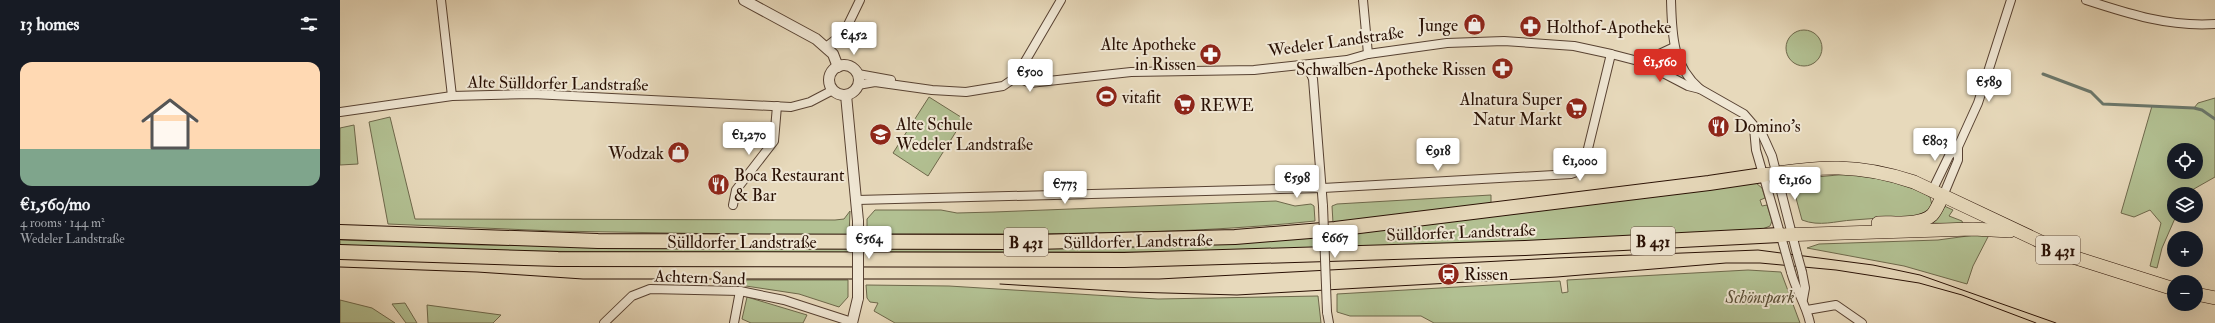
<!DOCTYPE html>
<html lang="en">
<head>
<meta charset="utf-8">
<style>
  :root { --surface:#171b24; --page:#242831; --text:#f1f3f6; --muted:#9ea1a6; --accent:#d93025 }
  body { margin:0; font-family:"IM FELL Double Pica",serif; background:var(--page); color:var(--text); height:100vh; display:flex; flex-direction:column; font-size:15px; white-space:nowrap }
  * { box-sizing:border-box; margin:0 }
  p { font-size:13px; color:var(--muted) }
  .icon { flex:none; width:22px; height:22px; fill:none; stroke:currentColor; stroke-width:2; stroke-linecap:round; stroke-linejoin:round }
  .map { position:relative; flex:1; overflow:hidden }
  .drawer { display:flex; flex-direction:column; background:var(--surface); width:340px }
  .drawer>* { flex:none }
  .fabs { position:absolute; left:1827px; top:143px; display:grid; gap:8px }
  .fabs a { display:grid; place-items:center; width:36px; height:36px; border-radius:50%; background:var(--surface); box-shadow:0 4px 16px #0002; font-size:20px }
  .price { position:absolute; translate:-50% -34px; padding:0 9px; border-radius:4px; background:#fff; color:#222; font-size:13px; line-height:26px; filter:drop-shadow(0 1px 2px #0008) }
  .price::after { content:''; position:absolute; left:50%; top:24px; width:12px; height:9px; margin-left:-6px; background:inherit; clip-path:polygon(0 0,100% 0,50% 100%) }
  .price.on { background:var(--accent); color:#fff }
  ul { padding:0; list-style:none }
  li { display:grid; align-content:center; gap:8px; height:212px; padding:0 20px }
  li span { display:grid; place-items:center; height:124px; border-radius:12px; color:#555 }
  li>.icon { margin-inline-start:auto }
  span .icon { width:72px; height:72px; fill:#fffc; stroke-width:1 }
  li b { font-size:17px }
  h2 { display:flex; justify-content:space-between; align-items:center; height:48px; padding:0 20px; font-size:17px }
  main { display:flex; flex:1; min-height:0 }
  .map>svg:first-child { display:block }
  .green { fill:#b2c092; stroke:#6e684b; fill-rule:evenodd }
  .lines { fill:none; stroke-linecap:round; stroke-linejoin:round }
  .stream { stroke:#6b7669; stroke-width:3 }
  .minor-casing { stroke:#584232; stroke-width:10 }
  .tertiary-casing { stroke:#584232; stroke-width:12 }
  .primary-casing { stroke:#291004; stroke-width:14 }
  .trunk-casing { stroke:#291004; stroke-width:16 }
  .minor { stroke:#efe6d3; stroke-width:8 }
  .tertiary { stroke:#efe6d3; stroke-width:10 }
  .primary { stroke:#e7d9bb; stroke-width:13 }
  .trunk { stroke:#e7d9bb; stroke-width:14 }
  .tram { stroke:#291004; stroke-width:1 }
  .minor-bridge-casing { stroke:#584232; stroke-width:10; stroke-linecap:butt }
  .tertiary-bridge-casing { stroke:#584232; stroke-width:12; stroke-linecap:butt }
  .minor-bridge { stroke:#efe6d3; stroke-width:8 }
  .tertiary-bridge { stroke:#efe6d3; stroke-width:10 }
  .labels { text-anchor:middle; stroke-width:4; stroke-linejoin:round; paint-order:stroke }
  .shield { fill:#efe6d3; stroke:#645042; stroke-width:1 }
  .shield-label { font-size:16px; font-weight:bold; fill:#291004 }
  .poi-label { font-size:17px; fill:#291004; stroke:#efe6d3; text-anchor:start }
  .street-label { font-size:17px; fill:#291004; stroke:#efe6d3 }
  .park-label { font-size:17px; font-style:italic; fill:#594e36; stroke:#efe6d3 }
</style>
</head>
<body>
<main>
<section class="drawer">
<h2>13 homes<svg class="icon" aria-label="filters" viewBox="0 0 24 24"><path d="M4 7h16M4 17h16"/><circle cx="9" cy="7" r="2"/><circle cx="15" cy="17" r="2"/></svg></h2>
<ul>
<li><span style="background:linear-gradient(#ffd9b3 70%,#7fa58c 0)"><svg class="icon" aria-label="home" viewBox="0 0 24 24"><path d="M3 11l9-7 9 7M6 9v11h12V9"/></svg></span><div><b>€1,560/mo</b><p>4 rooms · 144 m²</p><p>Wedeler Landstraße</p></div></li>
</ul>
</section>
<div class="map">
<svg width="1875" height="323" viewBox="0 0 1875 323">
  <rect width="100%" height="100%" fill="#e7d9bb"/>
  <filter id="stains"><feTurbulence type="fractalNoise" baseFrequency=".005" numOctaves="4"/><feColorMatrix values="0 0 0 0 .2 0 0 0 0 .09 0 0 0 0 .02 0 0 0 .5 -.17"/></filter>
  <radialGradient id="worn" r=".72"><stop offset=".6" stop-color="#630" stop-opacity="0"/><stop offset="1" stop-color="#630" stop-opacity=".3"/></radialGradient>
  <g class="green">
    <circle cx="1464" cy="48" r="18"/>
    <path d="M 589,97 L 624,119 L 588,176 L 553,153 Z"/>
    <path d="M 1875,98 L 1875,177 L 1845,194 L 1834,194 L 1834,216 L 1836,216 L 1822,248 L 1817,268 L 1810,266 L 1821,223 L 1810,210 L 1794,217 L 1781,213 L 1812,106 L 1854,108 L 1858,103 ZM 1834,150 L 1856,150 L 1856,172 L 1834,172 Z"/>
    <path d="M 50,117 L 75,219 L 495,220 L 504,219 L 510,211 L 509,236 L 214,231 L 48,224 L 29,122 Z"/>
    <path d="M 14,125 L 18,164 L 0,165 L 0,128 Z"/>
    <path d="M 1509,174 C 1536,178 1566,182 1590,197 L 1592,205 L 1585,216 C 1561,217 1537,218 1513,220 C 1495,221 1480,227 1462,220 L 1453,187 L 1454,179 Z"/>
    <path d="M 1416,183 L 1422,188 L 1425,198 L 1420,200 L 1422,206 L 1427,205 L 1432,221 L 1430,226 L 1420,230 L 1103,246 L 856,252 L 527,252 L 526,247 L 751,246 L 1311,195 Z"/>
    <path d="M 1151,195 L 1151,203 L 993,223 L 992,206 L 997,204 Z"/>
    <path d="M 936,201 L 955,206 L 971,204 L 974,206 L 975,221 C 826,237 676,233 527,234 L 527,219 L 535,210 L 601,210 L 617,213 L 654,212 Z"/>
    <path d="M 1602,205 L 1613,210 L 1609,216 L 1622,221 L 1623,224 L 1589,223 Z"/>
    <path d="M 1650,233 L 1633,266 L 1627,284 L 1564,266 L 1467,248 L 1479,244 L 1598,240 Z"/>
    <path d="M 0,240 L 140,245 L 509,247 L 509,253 L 138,251 L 0,245 Z"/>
    <path d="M 1408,270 L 1441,272 L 1460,323 L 1094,323 L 1081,316 L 1010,316 L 997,312 L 997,294 L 1220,281 L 1222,293 L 1228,292 L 1227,280 Z"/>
    <path d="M 382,280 L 508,280 L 508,297 L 499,307 L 459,294 L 386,283 Z"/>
    <path d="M 526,285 L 609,286 L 818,299 L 978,296 L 981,323 L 555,323 L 534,311 L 538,303 L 530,302 L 527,298 Z"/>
    <path d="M 407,297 L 467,315 L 463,323 L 411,323 L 402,319 Z"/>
    <path d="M 0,300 L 32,308 L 55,323 L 0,323 Z"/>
    <path d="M 65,303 L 77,323 L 66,323 L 52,304 Z"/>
    <path d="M 87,305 L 161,315 L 153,323 L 88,323 Z"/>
  </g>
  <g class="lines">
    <path class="stream" d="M 1703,74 L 1751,92 L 1763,104 L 1854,108 L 1862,110 L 1875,119"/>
    <defs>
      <g id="minor">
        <path d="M 101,0 L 112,96"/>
        <path d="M 1023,0 L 1028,54"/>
        <path d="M 1331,0 C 1332,34 1332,65 1360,89"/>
        <path d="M 1746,0 C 1789,14 1829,27 1875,24"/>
        <path d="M 486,47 L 504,33 L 520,0"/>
        <path d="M 1302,62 L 1334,47"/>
        <path d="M 967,65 L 973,79 L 983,206"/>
        <path d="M 518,74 L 551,80"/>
        <path d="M 676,77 L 690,83 L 791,72 L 914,70 L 1007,60 L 1028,54 L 1107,43 L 1164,41 L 1234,46 L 1271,54 L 1302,62 L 1348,86 L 1360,89 L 1404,114 L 1423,136 L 1432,156 L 1457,254"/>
        <path d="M 518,85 L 535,82 L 592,90 L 626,92 L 663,86 L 676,77 L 721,0"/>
        <path d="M 0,112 L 112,96 L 193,94 L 451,107 L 470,102 L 493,90"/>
        <path d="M 1414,128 L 1416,150 L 1444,247"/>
        <path d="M 1592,191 L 1609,156 L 1618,147 L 1638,103 L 1671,0"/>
        <path d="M 1603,196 L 1618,160 L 1618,147"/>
        <path d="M 517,200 L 983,188 L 1231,174 L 1237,172 L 1244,165 L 1271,54"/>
        <path d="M 393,205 L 396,190 L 434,141 L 437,106"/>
        <path d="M 1451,272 C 1456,291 1466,304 1470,323"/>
        <path d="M 1462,272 L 1465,288 L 1463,299"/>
        <path d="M 1467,310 L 1496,305 L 1522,323"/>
        <path d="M 987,312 L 989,323"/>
        <path d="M 264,323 L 292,296 L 310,289 L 400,291 L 444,300 L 512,322"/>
        <path d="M 394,323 L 400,291"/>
      </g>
      <g id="tertiary">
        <path d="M 404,0 L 476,39 L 493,54 L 498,67"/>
        <circle cx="504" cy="80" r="15"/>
        <path d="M 506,95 L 518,221"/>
        <path d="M 512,323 L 518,298"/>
      </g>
      <g id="primary">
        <path d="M 1423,175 C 1480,166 1518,163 1574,182 L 1733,257 L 1834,289"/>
        <path d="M 1538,223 C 1553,222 1580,226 1592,215 C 1597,210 1599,202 1603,196"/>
        <path d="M 1440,235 L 1633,229 L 1670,231"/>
        <path d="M 1856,294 L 1875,298"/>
      </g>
      <g id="trunk">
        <path d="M 0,232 L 258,241 L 694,242 L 895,237 L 995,229 L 1369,183 L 1423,175"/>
        <path d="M 0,252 L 218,259 L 784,260 L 1185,248 L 1440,235"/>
      </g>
    </defs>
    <use href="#minor" class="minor-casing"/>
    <use href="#tertiary" class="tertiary-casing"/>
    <use href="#primary" class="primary-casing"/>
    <use href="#trunk" class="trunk-casing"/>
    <use href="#minor" class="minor"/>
    <use href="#tertiary" class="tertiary"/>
    <use href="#primary" class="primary"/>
    <use href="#trunk" class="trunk"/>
    <g class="tram">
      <path d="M 0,267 L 137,272 L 243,279 L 819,279 L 1217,258 L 1418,250 L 1533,265 L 1580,275 L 1716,323"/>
      <path d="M 660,284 L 790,292 L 897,295 L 1217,277 L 1386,263 L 1420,263 L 1496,270 L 1579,283 L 1622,295 L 1696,323"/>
    </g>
    <defs>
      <g id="minor-bridge">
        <path d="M 983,206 L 987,312"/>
        <path d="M 1444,247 L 1451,272"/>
        <path d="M 1457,254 L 1462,272"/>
      </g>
      <path id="tertiary-bridge" d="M 518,298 L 518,221"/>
    </defs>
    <use href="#minor-bridge" class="minor-bridge-casing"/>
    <use href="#tertiary-bridge" class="tertiary-bridge-casing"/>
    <use href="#minor-bridge" class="minor-bridge"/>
    <use href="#tertiary-bridge" class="tertiary-bridge"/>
  </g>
  <defs>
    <symbol id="shop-disc" viewBox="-11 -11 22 22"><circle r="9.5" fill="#8f2418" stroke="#efe6d3"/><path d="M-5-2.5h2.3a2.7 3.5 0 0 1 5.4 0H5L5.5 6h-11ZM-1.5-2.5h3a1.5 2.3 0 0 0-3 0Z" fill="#fff"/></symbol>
    <symbol id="pharmacy-disc" viewBox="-11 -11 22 22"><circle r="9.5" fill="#8f2418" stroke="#efe6d3"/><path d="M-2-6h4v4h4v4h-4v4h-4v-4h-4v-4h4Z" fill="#fff"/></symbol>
    <symbol id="stadium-disc" viewBox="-11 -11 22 22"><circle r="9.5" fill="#8f2418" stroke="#efe6d3"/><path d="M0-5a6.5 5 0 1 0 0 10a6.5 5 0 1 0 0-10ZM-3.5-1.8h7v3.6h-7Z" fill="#fff"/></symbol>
    <symbol id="supermarket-disc" viewBox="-11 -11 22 22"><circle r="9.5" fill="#8f2418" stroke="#efe6d3"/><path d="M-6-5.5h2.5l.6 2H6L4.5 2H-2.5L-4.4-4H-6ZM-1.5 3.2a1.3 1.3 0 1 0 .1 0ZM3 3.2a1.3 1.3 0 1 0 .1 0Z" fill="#fff"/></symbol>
    <symbol id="restaurant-disc" viewBox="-11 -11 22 22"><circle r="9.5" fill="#8f2418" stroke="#efe6d3"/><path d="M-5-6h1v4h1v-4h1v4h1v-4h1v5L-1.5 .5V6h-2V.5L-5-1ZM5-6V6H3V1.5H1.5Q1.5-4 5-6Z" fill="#fff"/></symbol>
    <symbol id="school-disc" viewBox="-11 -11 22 22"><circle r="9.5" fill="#8f2418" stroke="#efe6d3"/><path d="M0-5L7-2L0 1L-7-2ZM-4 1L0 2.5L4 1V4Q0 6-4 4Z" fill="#fff"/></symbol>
    <symbol id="station-disc" viewBox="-11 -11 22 22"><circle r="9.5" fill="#8f2418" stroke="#efe6d3"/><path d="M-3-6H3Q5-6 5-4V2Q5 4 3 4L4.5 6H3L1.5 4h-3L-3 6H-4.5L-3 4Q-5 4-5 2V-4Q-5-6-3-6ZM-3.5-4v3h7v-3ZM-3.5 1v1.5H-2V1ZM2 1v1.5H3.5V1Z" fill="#fff"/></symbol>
  </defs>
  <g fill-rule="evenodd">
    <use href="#shop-disc" x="1122" y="12" width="25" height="25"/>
    <use href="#pharmacy-disc" x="1178" y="14" width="25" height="25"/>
    <use href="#pharmacy-disc" x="858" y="42" width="25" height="25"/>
    <use href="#pharmacy-disc" x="1150" y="56" width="25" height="25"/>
    <use href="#stadium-disc" x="754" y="84" width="25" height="25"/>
    <use href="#supermarket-disc" x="832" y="92" width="25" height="25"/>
    <use href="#supermarket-disc" x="1224" y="96" width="25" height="25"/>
    <use href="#restaurant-disc" x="1366" y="114" width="25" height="25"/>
    <use href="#school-disc" x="528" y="122" width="25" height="25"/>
    <use href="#shop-disc" x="326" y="140" width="25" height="25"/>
    <use href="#restaurant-disc" x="366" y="172" width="25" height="25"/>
    <use href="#station-disc" x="1096" y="262" width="25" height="25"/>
  </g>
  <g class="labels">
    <g class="shield">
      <rect x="1291" y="227" width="44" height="28" rx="3"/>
      <rect x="664" y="228" width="44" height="28" rx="3"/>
      <rect x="1696" y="236" width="44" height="28" rx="3"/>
    </g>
    <g class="shield-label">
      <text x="1313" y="247">B 431</text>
      <text x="686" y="248">B 431</text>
      <text x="1718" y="256">B 431</text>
    </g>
    <g class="poi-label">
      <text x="1118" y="31" text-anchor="end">Junge</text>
      <text x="1206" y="33">Holthof-Apotheke</text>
      <text x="856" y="50" text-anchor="end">Alte Apotheke<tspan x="856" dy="20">in Rissen</tspan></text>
      <text x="1146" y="75" text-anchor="end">Schwalben-Apotheke Rissen</text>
      <text x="782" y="103">vitafit</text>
      <text x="1222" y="105" text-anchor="end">Alnatura Super<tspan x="1222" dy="20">Natur Markt</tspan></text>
      <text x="860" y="111">REWE</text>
      <text x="556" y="130">Alte Schule<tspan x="556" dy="20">Wedeler Landstraße</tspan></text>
      <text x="1394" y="132">Domino's</text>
      <text x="324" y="159" text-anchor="end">Wodzak</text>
      <text x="394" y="181">Boca Restaurant<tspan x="394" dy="20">&amp; Bar</tspan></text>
      <text x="1124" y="280">Rissen</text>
    </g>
    <g class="street-label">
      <text transform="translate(996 41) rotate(-8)" y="6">Wedeler Landstraße</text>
      <text transform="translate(218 83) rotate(1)" y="6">Alte Sülldorfer Landstraße</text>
      <text transform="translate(1121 232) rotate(-2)" y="6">Sülldorfer Landstraße</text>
      <text transform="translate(798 241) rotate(-1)" y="6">Sülldorfer Landstraße</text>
      <text x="402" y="248">Sülldorfer Landstraße</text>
      <text transform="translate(360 277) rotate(2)" y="6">Achtern Sand</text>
    </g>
    <g class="park-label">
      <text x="1420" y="303">Schönspark</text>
    </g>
  </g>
  <rect width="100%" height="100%" filter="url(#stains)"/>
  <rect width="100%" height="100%" fill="url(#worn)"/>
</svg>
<div class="fabs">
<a><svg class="icon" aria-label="locate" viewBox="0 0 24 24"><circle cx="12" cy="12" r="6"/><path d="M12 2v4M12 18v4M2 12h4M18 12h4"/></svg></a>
<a><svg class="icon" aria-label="layers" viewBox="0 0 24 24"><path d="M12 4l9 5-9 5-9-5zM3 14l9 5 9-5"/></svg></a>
<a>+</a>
<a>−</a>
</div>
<b class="price" style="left:514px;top:56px">€452</b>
<b class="price on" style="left:1320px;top:83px">€1,560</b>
<b class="price" style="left:690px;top:93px">€500</b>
<b class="price" style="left:1649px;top:103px">€589</b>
<b class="price" style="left:409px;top:156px">€1,270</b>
<b class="price" style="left:1595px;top:162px">€803</b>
<b class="price" style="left:1098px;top:172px">€918</b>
<b class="price" style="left:1240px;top:182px">€1,000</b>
<b class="price" style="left:957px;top:199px">€598</b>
<b class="price" style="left:1455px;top:201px">€1,160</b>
<b class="price" style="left:725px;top:205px">€773</b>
<b class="price" style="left:995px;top:259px">€667</b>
<b class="price" style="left:529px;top:260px">€564</b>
</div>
</main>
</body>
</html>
